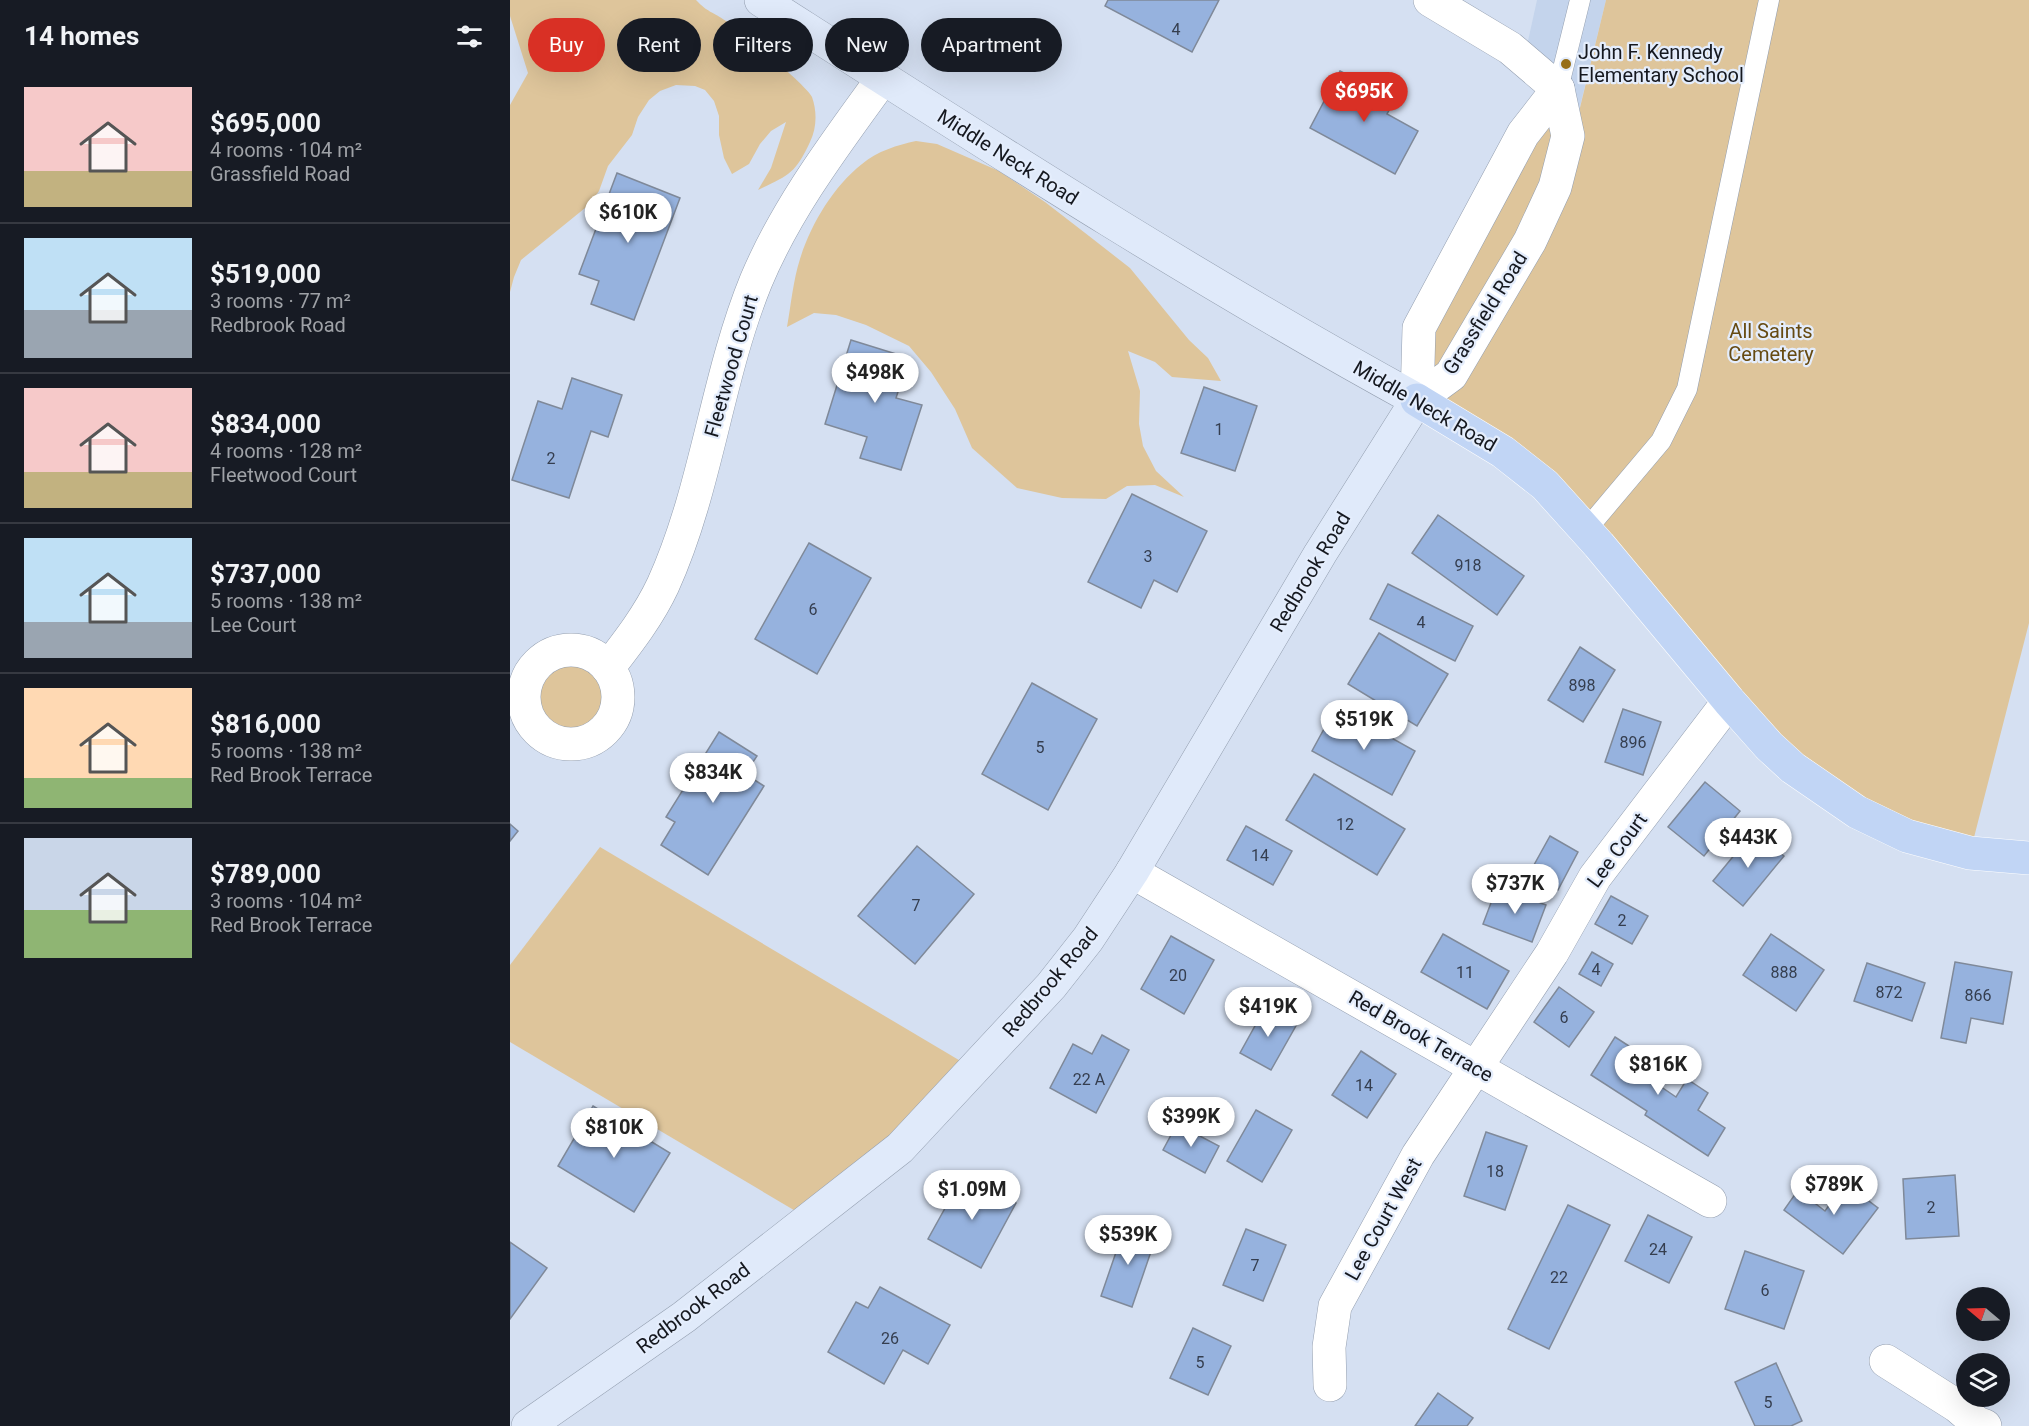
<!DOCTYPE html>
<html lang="en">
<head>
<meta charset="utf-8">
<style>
  :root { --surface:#171b24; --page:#242831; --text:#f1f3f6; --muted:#9ea1a6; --line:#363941; --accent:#d93025 }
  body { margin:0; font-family:Roboto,sans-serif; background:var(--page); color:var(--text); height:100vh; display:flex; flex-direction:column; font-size:22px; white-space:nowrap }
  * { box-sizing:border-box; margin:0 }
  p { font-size:20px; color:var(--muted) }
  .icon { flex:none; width:33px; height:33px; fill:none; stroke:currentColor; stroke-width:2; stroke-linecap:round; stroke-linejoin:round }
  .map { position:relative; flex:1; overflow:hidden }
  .drawer { display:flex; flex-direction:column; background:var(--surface); width:510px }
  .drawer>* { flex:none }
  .top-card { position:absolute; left:18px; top:18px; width:570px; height:54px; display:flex; gap:12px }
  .needle { width:39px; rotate:289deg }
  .fabs { position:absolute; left:1446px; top:1287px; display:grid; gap:12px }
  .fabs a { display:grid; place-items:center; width:54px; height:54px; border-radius:50%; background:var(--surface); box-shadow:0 6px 24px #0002; font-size:30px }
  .price { position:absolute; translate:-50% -51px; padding:0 14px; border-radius:21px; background:#fff; color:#222; font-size:20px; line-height:39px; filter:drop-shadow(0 2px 3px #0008) }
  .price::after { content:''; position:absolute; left:50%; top:36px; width:18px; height:14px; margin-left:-9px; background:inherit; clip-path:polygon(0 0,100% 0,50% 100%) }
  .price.selected { background:var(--accent); color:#fff }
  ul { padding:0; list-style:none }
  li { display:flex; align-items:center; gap:18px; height:150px; padding:0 24px }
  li+li { border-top:2px solid var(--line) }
  li span { display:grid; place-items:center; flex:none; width:168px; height:120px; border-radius:0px; color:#555 }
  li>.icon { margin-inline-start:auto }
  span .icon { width:72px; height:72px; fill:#fffc; stroke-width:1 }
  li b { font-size:26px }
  h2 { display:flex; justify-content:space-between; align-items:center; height:72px; padding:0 24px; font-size:26px }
  .tag { padding:0 21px; border-radius:27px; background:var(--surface); box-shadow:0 6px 24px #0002; font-size:21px; line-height:54px }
  .tag.selected { background:var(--accent); color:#fff }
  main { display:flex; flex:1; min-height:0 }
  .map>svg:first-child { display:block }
  .built { fill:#c4d4ec }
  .green { fill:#dec59b }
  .building { fill:#96b2de; stroke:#7f8999; stroke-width:1.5 }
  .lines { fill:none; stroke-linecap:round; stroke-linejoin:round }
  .service-casing { stroke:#939eaf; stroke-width:21 }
  .minor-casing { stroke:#939eaf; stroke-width:34 }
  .secondary-casing { stroke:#939eaf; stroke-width:34 }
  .primary-casing { stroke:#fff; stroke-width:34 }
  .service { stroke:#fff; stroke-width:20 }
  .minor { stroke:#fff; stroke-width:33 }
  .secondary { stroke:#e0eafa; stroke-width:33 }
  .primary { stroke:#c1d5f5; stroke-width:33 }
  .poi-dot { fill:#966e18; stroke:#e4edfc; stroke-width:2 }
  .labels { text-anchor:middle; stroke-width:4.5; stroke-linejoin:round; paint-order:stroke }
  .number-label { font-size:16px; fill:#353e4f }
  .poi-label { font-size:20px; fill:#15181f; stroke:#e4edfc; text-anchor:start }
  .street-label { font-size:20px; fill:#15181f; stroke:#e4edfc }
  .park-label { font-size:20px; fill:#664a11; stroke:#e4edfc }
</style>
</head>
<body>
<main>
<section class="drawer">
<h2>14 homes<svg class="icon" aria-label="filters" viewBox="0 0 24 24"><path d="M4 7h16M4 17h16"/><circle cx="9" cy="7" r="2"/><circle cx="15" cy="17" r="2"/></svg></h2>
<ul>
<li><span style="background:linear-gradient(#f6c9c9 70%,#c2b280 0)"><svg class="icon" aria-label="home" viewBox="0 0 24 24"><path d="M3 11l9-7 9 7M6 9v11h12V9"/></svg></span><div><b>$695,000</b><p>4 rooms · 104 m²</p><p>Grassfield Road</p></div></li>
<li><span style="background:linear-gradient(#bfe0f5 60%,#9aa5b1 0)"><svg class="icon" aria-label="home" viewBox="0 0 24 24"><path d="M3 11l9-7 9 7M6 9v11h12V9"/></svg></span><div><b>$519,000</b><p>3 rooms · 77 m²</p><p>Redbrook Road</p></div></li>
<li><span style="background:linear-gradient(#f6c9c9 70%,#c2b280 0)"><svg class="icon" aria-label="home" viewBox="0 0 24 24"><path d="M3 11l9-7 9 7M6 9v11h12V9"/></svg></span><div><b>$834,000</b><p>4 rooms · 128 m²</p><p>Fleetwood Court</p></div></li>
<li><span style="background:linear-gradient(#bfe0f5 70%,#9aa5b1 0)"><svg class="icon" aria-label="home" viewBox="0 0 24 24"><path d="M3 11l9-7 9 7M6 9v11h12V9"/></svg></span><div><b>$737,000</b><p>5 rooms · 138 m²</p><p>Lee Court</p></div></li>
<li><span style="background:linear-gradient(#ffd9b3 75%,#8fb573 0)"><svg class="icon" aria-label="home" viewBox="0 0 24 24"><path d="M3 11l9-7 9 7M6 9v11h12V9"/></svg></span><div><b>$816,000</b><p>5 rooms · 138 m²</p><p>Red Brook Terrace</p></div></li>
<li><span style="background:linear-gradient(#c9d6e8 60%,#8fb573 0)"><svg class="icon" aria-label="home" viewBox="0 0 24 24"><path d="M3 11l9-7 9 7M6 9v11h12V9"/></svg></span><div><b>$789,000</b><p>3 rooms · 104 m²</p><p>Red Brook Terrace</p></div></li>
</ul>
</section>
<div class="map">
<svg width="1519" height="1426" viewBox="0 0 1519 1426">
  <rect width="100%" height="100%" fill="#d5e0f2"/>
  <path class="built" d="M 1027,0 L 1096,0 L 1063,135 L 1016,50 Z"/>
  <g class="green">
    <path d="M 0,0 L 186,0 C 197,12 203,12 216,21 C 228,28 298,87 302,97 C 307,111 307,128 300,142 C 285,174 279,175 248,190 L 261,168 L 276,122 L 261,131 L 250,144 L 239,164 L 222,174 L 214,158 L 209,135 L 209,116 L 204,101 L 195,90 L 185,86 L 166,85 L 150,91 L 139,100 L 128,117 L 122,135 L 98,166 L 89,191 L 80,204 L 11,260 L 4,277 L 0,292 L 0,105 L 18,73 L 0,16 Z"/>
    <path d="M 1096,0 L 1519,0 L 1519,623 L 1460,853 L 1305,778 L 1078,527 L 908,402 L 1053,178 Z"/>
    <path d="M 1047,101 L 1039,183 L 938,365 L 913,386 L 918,326 Z"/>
    <path d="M 406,141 L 427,144 L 489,171 L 535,202 L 579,236 L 620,268 L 679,340 L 698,358 L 711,381 L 662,377 L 645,362 L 618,351 L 630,391 L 629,424 L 633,446 L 646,471 L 674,497 L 645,485 L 617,486 L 596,499 L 552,498 L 507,488 L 462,448 L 445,409 L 421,372 L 399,346 L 356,325 L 326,315 L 304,313 L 277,327 C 281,305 283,281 290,259 C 301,224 323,187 352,164 C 367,151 388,145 406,141 Z"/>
    <circle cx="60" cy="697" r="39"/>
    <path d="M 90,847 L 464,1069 L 299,1219 L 0,1042 L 0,965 Z"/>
  </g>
  <g class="building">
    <path d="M 598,0 L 709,0 L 682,52 L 595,6 Z"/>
    <path d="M 830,71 L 885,100 L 877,114 L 908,131 L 885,174 L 800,128 Z"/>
    <path d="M 107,173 L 170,198 L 124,320 L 81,304 L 89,281 L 69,274 Z"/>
    <path d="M 341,340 L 399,358 L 386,398 L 412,405 L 391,470 L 350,458 L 357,437 L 315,424 Z"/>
    <path d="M 62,378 L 112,395 L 98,437 L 81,431 L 59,498 L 2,480 L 28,401 L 52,409 Z"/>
    <path d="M 694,387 L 747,406 L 725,471 L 671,453 Z"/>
    <path d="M 622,494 L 697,531 L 667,592 L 644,580 L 631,608 L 578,582 Z"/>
    <path d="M 928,515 L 1014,576 L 987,615 L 902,553 Z"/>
    <path d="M 299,543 L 361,578 L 307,674 L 245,639 Z"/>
    <path d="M 878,584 L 963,626 L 945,661 L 860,619 Z"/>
    <path d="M 869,633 L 938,674 L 907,726 L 838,684 Z"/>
    <path d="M 1070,647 L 1105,670 L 1073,722 L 1038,700 Z"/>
    <path d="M 522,683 L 587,719 L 538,810 L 472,774 Z"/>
    <path d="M 826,707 L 905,751 L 882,795 L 802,751 Z"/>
    <path d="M 1113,709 L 1151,722 L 1133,775 L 1095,762 Z"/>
    <path d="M 209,732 L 247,756 L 235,774 L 254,786 L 198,875 L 151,845 L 165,822 L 156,817 Z"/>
    <path d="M 804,774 L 895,829 L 867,875 L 776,820 Z"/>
    <path d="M 1195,782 L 1230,811 L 1194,856 L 1158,827 Z"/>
    <path d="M 0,824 L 8,831 L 0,841 Z"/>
    <path d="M 736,826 L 782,851 L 763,885 L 717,860 Z"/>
    <path d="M 1244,831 L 1274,856 L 1233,906 L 1203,881 Z"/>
    <path d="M 1040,836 L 1068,852 L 1048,890 L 1019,874 Z"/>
    <path d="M 407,846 L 464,894 L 405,964 L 348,916 Z"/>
    <path d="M 987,887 L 1036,905 L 1022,942 L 973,924 Z"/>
    <path d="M 1101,896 L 1138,916 L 1122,944 L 1085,924 Z"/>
    <path d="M 933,934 L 999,971 L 977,1009 L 911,972 Z"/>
    <path d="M 1261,934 L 1314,970 L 1286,1011 L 1233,975 Z"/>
    <path d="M 661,936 L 704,960 L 674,1014 L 631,989 Z"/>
    <path d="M 1082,952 L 1103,964 L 1091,986 L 1069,974 Z"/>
    <path d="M 1445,962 L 1502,972 L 1493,1024 L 1461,1018 L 1456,1043 L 1431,1038 Z"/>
    <path d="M 1357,963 L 1415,983 L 1402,1021 L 1344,1001 Z"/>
    <path d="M 1049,987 L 1084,1012 L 1059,1047 L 1024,1022 Z"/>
    <path d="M 756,1006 L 787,1024 L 761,1070 L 730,1053 Z"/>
    <path d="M 592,1035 L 619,1050 L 586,1113 L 540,1088 L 563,1044 L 582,1054 Z"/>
    <path d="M 1105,1037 L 1156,1070 L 1147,1084 L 1166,1097 L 1177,1079 L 1198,1093 L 1188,1110 L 1215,1128 L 1198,1156 L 1135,1115 L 1137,1111 L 1081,1075 Z"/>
    <path d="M 851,1051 L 886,1074 L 857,1118 L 822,1095 Z"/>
    <path d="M 83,1106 L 160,1153 L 124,1212 L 48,1166 Z"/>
    <path d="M 746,1110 L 782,1130 L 752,1182 L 717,1161 Z"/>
    <path d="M 667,1124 L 709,1146 L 695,1173 L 653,1150 Z"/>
    <path d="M 976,1132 L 1017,1146 L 995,1210 L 954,1196 Z"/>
    <path d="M 454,1174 L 506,1203 L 471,1268 L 418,1239 Z"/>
    <path d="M 1445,1175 L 1449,1236 L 1396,1239 L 1393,1179 Z"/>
    <path d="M 1335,1183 L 1368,1208 L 1333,1254 L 1274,1210 L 1288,1190 L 1315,1211 Z"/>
    <path d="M 1058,1205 L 1100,1225 L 1039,1349 L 998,1329 Z"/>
    <path d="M 1138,1215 L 1182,1237 L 1159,1283 L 1115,1261 Z"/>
    <path d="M 615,1226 L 646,1237 L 622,1307 L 591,1296 Z"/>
    <path d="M 736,1229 L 776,1245 L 753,1301 L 713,1285 Z"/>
    <path d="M 0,1242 L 37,1268 L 0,1319 Z"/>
    <path d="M 1235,1251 L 1294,1271 L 1274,1329 L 1215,1309 Z"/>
    <path d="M 370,1287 L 440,1325 L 418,1364 L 393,1350 L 374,1384 L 318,1352 L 346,1302 L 358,1308 Z"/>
    <path d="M 683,1328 L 721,1346 L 698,1395 L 660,1378 Z"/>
    <path d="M 1266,1363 L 1292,1421 L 1281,1426 L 1245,1426 L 1225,1382 Z"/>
    <path d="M 928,1393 L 963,1418 L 957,1426 L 905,1426 Z"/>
  </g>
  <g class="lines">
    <defs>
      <g id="service">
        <path d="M 1048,89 L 1070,0"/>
        <path d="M 1076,530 L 1151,441 L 1177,389 L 1259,0"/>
      </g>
      <g id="minor">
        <path d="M 907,400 L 941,375 L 1020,241 L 1045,187 L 1058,136 L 1048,89 L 1000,48 L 920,0"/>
        <path d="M 907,400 L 909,328 L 1013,134 L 1048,89"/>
        <circle cx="61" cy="697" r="47"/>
        <path d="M 98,668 C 119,641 139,615 153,585 C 197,488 206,379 246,281 C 277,207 326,143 373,78"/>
        <path d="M 622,872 L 1200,1201"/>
        <path d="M 1376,1361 L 1447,1406 L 1467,1423 L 1475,1426"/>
        <path d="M 820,1385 L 819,1347 L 825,1306 L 908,1155 L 1042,953 L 1085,877 L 1219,701"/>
      </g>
      <path id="secondary" d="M 18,1426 L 174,1317 L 390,1148 L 541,986 L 578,939 L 622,872 L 810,554 L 907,400 C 682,277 467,138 251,0"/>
      <path id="primary" d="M 907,400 L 993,452 L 1035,485 L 1089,545 L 1219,701 L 1259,746 L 1283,768 L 1347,812 L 1397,836 L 1460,853 L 1519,858"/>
    </defs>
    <use href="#service" class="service-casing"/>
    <use href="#minor" class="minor-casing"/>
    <use href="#secondary" class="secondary-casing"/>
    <use href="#primary" class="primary-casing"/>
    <use href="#service" class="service"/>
    <use href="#minor" class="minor"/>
    <use href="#secondary" class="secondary"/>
    <use href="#primary" class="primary"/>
  </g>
  <circle class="poi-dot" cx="1056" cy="64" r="6"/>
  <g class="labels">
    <g class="number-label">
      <text x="666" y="35">4</text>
      <text x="709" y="435">1</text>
      <text x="41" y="464">2</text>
      <text x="638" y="562">3</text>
      <text x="958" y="571">918</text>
      <text x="303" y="615">6</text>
      <text x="911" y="628">4</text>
      <text x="1072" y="691">898</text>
      <text x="1123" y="748">896</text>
      <text x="530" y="753">5</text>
      <text x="835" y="830">12</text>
      <text x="750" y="861">14</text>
      <text x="406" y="911">7</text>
      <text x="1112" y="926">2</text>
      <text x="1086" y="975">4</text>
      <text x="955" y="978">11</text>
      <text x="1274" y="978">888</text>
      <text x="668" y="981">20</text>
      <text x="1379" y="998">872</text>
      <text x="1468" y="1001">866</text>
      <text x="1054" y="1023">6</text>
      <text x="579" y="1085">22 A</text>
      <text x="854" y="1091">14</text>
      <text x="985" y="1177">18</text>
      <text x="1421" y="1213">2</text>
      <text x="1148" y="1255">24</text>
      <text x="745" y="1271">7</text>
      <text x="1049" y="1283">22</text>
      <text x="1255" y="1296">6</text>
      <text x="380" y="1344">26</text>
      <text x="690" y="1368">5</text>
      <text x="1258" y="1408">5</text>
    </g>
    <g class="poi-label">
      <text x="1068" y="59">John F. Kennedy<tspan x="1068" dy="23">Elementary School</tspan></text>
    </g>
    <g class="street-label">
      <text transform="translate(498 157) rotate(32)" y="7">Middle Neck Road</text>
      <text transform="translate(975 313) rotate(-58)" y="7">Grassfield Road</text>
      <text transform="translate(221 366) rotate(-74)" y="7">Fleetwood Court</text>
      <text transform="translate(915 406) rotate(30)" y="7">Middle Neck Road</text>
      <text transform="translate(800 572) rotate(-59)" y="7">Redbrook Road</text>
      <text transform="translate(1107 850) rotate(-54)" y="7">Lee Court</text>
      <text transform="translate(540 982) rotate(-50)" y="7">Redbrook Road</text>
      <text transform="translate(911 1036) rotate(30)" y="7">Red Brook Terrace</text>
      <text transform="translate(873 1219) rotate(-61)" y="7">Lee Court West</text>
      <text transform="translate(183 1308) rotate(-37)" y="7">Redbrook Road</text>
    </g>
    <g class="park-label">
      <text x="1261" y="338">All Saints<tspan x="1261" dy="23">Cemetery</tspan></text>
    </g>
  </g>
</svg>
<div class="fabs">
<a><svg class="needle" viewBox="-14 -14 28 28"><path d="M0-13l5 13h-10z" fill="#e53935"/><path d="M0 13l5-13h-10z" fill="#9ea1a6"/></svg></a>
<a><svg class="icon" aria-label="layers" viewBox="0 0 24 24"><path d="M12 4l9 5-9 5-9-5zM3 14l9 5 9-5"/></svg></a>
</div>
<b class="price selected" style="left:854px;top:123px">$695K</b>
<b class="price" style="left:118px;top:244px">$610K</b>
<b class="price" style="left:365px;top:404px">$498K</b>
<b class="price" style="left:854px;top:751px">$519K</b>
<b class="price" style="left:203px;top:804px">$834K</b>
<b class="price" style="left:1238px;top:869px">$443K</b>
<b class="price" style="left:1005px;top:915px">$737K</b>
<b class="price" style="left:758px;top:1038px">$419K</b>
<b class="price" style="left:1148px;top:1096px">$816K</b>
<b class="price" style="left:681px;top:1148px">$399K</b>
<b class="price" style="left:104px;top:1159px">$810K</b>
<b class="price" style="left:1324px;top:1216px">$789K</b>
<b class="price" style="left:462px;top:1221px">$1.09M</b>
<b class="price" style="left:618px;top:1266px">$539K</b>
<div class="top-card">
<a class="tag selected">Buy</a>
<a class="tag">Rent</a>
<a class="tag">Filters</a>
<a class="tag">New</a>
<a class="tag">Apartment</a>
</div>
</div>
</main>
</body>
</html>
